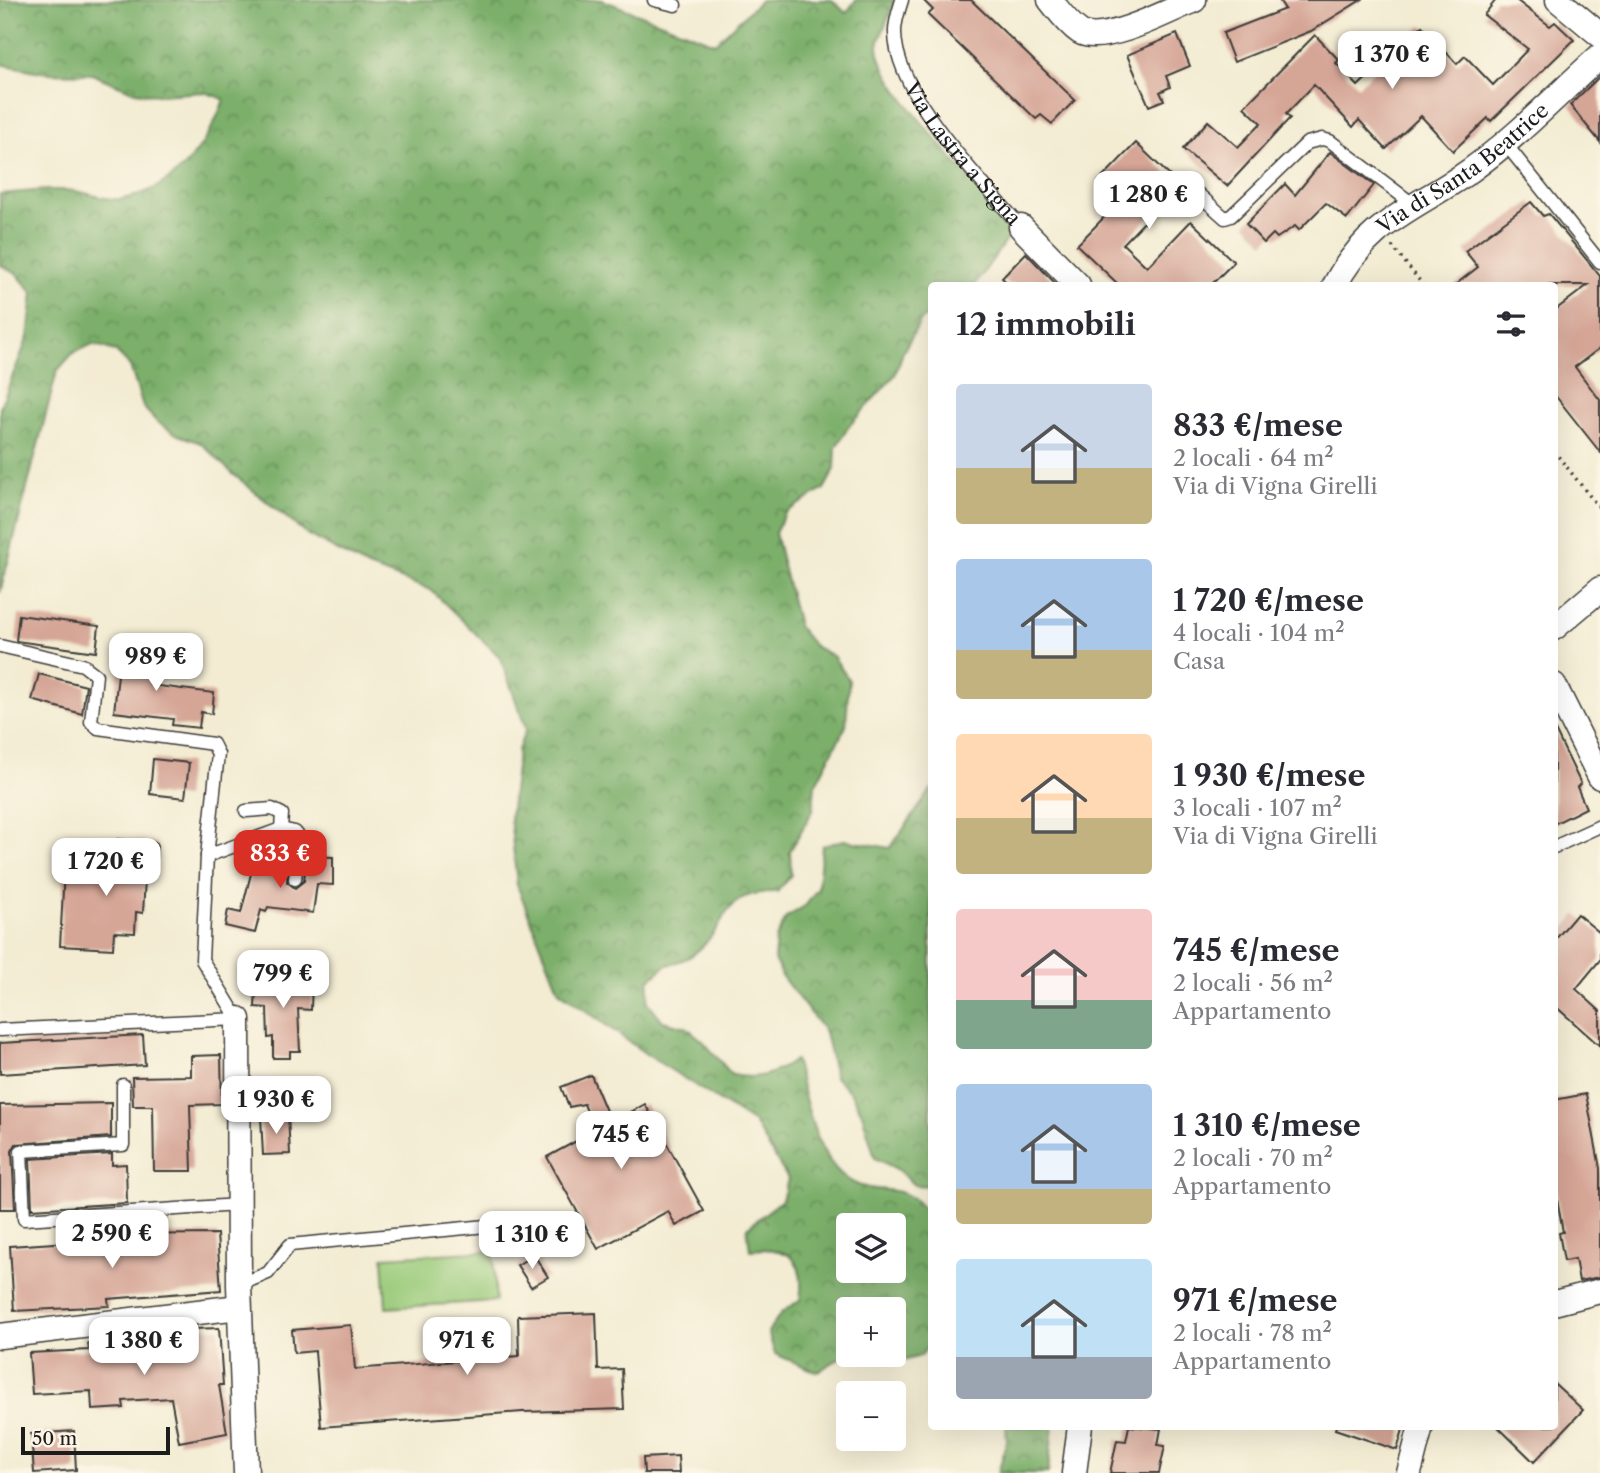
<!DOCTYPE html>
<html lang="it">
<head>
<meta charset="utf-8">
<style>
  :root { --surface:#fff; --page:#f2f2f3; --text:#2b2b33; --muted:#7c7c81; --accent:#d93025 }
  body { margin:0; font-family:"Libre Caslon Text",serif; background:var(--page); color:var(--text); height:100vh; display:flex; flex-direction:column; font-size:26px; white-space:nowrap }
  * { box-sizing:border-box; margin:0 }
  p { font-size:23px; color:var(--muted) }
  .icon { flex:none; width:38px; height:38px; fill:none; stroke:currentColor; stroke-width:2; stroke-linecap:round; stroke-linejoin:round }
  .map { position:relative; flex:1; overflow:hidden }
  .side { position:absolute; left:928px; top:282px; width:630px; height:1148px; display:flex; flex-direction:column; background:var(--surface); border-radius:7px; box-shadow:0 7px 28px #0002 }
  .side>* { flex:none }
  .controls { position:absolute; left:836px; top:1213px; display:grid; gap:14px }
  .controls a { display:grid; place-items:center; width:70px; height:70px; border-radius:7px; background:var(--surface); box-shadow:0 7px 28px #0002; font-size:35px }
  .scale { position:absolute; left:21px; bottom:18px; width:149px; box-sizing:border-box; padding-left:7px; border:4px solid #1c1c1c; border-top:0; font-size:19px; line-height:24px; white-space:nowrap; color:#1c1c1c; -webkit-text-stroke:5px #fcf5e5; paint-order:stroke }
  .price { position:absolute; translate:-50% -60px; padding:0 16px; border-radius:14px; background:#fff; color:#222; font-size:23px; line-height:46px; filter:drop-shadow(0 2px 4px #0008) }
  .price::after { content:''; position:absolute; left:50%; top:42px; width:21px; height:16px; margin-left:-10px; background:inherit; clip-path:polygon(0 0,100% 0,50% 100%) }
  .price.selected { background:var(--accent); color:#fff }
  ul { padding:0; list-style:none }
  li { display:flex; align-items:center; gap:21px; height:175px; padding:0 28px }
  li span { display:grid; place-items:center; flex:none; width:196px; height:140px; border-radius:7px; color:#555 }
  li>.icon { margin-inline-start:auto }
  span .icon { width:84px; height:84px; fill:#fffc; stroke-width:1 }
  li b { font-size:30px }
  h2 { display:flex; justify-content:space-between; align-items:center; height:84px; padding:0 28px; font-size:30px }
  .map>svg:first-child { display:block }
  .forest { fill:url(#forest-crowns); stroke:#4c6643; stroke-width:2; fill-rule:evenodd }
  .garden { fill:#9acb7a; stroke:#5b744b; stroke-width:2 }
  .building { fill:#d5a596 }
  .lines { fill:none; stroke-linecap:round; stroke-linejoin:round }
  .lane-casing { stroke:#3c3b37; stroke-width:15 }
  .street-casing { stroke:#3c3b37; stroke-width:27 }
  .path { stroke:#3c3b37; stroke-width:3.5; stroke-dasharray:2 5; stroke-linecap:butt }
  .lane { stroke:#fff; stroke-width:12 }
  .street { stroke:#fff; stroke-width:24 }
  .labels { text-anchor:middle; stroke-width:5; stroke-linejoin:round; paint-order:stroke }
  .street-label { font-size:21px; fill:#1c1c1c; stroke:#fcf5e5 }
</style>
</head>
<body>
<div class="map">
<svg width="1600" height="1473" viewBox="0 0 1600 1473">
  <defs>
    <pattern id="forest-crowns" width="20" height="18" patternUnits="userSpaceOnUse" patternTransform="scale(1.75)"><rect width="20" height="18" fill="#7baf6a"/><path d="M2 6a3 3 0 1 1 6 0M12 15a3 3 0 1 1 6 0" fill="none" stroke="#648e56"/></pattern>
  </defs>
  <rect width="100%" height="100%" fill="#fcf5e5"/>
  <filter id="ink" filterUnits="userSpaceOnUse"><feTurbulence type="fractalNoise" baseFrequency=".0143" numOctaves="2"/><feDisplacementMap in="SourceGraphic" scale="14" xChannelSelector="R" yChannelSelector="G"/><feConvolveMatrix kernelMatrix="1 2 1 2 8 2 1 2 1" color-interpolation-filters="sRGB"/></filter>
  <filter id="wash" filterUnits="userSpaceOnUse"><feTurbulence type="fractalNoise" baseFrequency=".00686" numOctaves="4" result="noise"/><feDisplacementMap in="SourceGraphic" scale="28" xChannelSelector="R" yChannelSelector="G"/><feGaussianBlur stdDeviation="1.57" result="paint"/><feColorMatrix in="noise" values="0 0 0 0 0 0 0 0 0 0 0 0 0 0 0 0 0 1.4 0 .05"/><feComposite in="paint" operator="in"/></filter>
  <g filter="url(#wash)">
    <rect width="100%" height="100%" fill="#f3ecd3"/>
    <g class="forest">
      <path d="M 0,0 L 602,0 L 715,43 L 761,0 L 832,0 L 846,13 L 856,0 L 894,0 C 892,11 879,39 878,45 C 876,85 986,191 1013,230 L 975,285 L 931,285 L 931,314 L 921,320 L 903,352 L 895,375 L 849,426 L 836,447 L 835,469 L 824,489 L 785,513 L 775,533 L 798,626 L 814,646 L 833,656 L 849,680 L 846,726 L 815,785 L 813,810 L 790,851 L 791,875 L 777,892 C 716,891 732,927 691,956 C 684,961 674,962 666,966 C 660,970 654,976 649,980 L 648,1002 L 663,1021 L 686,1027 L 703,1041 L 732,1075 C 758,1080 773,1075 795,1060 C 807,1101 815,1167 858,1185 C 875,1192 895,1187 911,1197 C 919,1202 922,1210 931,1214 L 931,1341 L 921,1356 L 899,1362 L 885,1355 L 894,1354 L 894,1309 L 849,1309 L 849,1353 L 817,1372 L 775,1354 L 768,1332 L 781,1313 L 800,1300 C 806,1259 790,1246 750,1250 L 747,1228 L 782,1200 L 788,1179 L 754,1123 L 646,1054 L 559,991 L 517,885 L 510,817 L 518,750 L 526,729 L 500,657 L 431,590 L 368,567 L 308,535 L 233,474 L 201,443 L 178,435 L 157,422 L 143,407 L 130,366 L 115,351 L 93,344 L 73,353 L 57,371 L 0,593 L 0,408 L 28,337 L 33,293 L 17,274 L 0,265 L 0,194 C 25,192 50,188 75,191 C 89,193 108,201 122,199 C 175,189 207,148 224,99 L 204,92 L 159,95 L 135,92 L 92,74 L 46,73 L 0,64 ZM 849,1225 L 894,1225 L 894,1270 L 849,1270 Z"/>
      <path d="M 931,790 L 931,1186 L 914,1185 L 897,1169 L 875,1158 L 862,1113 L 851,1093 L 835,1077 L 825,1032 L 783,978 L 774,959 L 776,938 L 786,918 L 806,905 L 818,888 L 822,846 L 844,840 L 890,848 Z"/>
      <path d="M 1006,1426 L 1053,1426 L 1048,1473 L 998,1473 L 1007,1441 Z"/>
    </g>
    <path class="garden" d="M 493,1251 L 496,1301 L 386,1308 L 383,1257 Z"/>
    <g id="blocks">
      <g class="building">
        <path d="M 923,0 L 971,0 L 1075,100 L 1052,124 L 1041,115 L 1036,119 L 928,15 L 933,10 Z"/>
        <path d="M 1279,0 L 1361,0 L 1311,31 L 1234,62 L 1223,33 L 1285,9 Z"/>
        <path d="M 1496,0 L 1516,0 L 1550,26 L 1555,22 L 1574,40 L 1491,121 L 1488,118 L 1453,151 L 1421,116 L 1386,149 L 1359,120 L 1353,127 L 1314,85 L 1286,114 L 1290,118 L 1227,186 L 1183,149 L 1208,121 L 1238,147 L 1261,123 L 1244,107 L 1315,35 L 1339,60 L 1336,63 L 1358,86 L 1422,26 L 1457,64 L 1465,56 L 1493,85 L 1528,49 L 1484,15 Z"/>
        <path d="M 1177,34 L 1190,66 L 1166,76 L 1170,87 L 1160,92 L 1164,100 L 1149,106 L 1127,55 Z"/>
        <path d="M 1600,76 L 1600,142 L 1570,105 Z"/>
        <path d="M 1136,143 L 1171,177 L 1168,180 L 1177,188 L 1123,244 L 1147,267 L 1191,221 L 1234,262 L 1211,285 L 1119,285 L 1077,245 L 1120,201 L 1099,181 Z"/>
        <path d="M 1330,152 L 1374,185 L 1347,219 L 1326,203 L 1299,230 L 1295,226 L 1277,238 L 1273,234 L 1264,243 L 1246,224 L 1285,184 L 1295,195 Z"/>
        <path d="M 1531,202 L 1543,216 L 1549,214 L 1600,276 L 1600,348 L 1575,367 L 1600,400 L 1600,452 L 1554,394 L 1554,311 L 1588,285 L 1455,285 L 1478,267 L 1465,251 Z"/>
        <path d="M 1026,253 L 1057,285 L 1010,285 L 1002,278 Z"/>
        <path d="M 19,615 L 99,626 L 96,652 L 16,641 Z"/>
        <path d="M 121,646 L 154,650 L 150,685 L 214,693 L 212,714 L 201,712 L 199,728 L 172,725 L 173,719 L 114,712 Z"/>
        <path d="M 39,674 L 86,686 L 82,714 L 32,700 Z"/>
        <path d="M 1554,728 L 1581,784 L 1577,787 L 1586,808 L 1554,824 Z"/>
        <path d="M 153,759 L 189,763 L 185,798 L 150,794 Z"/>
        <path d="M 117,839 L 157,843 L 156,862 L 146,861 L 143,913 L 136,912 L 135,933 L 114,932 L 113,949 L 60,946 L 64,871 L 113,874 Z"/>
        <path d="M 256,854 L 288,862 L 287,882 L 295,888 L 304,881 L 307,856 L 333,857 L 333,885 L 317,884 L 313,913 L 268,907 L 266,912 L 261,910 L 255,933 L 225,926 L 228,910 L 241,913 Z"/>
        <path d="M 1577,914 L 1600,933 L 1600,960 L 1576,989 L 1600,1011 L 1600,1046 L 1554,1005 L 1554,941 Z"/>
        <path d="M 257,971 L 275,972 L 274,979 L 312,981 L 311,1010 L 298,1009 L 300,1051 L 290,1051 L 290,1058 L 273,1058 L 273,1037 L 268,1038 L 267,1008 L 255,1007 Z"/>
        <path d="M 143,1035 L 145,1065 L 0,1074 L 0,1043 Z"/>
        <path d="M 221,1055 L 222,1104 L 190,1105 L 192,1171 L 154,1171 L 153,1106 L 133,1106 L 132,1077 L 191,1076 L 191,1056 Z"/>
        <path d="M 591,1075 L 611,1123 L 645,1104 L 704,1211 L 676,1226 L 668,1211 L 598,1249 L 547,1157 L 595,1131 L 584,1104 L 569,1107 L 561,1087 Z"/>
        <path d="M 1586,1094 L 1600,1168 L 1600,1277 L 1579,1281 L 1575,1259 L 1564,1261 L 1559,1233 L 1563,1232 L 1554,1183 L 1554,1100 Z"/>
        <path d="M 111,1103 L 111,1137 L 16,1144 L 12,1151 L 15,1209 L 0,1209 L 0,1105 Z"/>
        <path d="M 288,1116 L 290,1154 L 263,1155 L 261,1117 Z"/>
        <path d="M 112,1154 L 112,1165 L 126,1164 L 127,1203 L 32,1209 L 30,1159 Z"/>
        <path d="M 217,1234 L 221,1290 L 108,1299 L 109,1306 L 14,1311 L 10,1246 L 69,1242 L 69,1238 L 104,1235 Z"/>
        <path d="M 534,1255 L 548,1277 L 531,1287 L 517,1265 Z"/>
        <path d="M 596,1313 L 598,1370 L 622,1369 L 624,1409 L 522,1412 L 321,1427 L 315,1351 L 294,1353 L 292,1330 L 351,1325 L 355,1369 L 519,1356 L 518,1316 Z"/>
        <path d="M 219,1328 L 223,1385 L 219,1385 L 227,1433 L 179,1442 L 171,1398 L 123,1401 L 124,1408 L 92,1410 L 91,1391 L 32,1394 L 29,1353 L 89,1350 L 88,1343 L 192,1334 L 192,1329 Z"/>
        <path d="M 1554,1383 L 1583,1410 L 1534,1462 L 1497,1426 L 1554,1426 Z"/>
        <path d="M 1129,1426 L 1161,1429 L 1158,1445 L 1165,1446 L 1159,1473 L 1110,1473 L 1117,1440 L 1126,1441 Z"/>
        <path d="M 1336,1426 L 1404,1426 L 1397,1450 L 1335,1429 Z"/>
        <path d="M 74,1431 L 76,1470 L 34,1473 L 31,1434 Z"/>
        <path d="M 678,1456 L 679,1473 L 644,1473 L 643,1458 Z"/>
      </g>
    </g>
  </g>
  <g filter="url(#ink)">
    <use href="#blocks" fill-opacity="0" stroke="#3c3b37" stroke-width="2"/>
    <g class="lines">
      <defs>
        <g id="lane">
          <path d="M 654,0 L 675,5"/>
          <path id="s1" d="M 902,0 C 899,10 895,21 895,31 C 894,94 982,181 1021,227"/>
          <path d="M 1504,142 L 1600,262"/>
          <path d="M 1195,191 L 1225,218 L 1231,216 L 1307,143 L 1322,139 L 1330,141 L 1414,205"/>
          <path d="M 0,646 L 83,665 L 96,675 L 91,722 L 98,728 L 213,744 L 218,754 L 207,856 L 202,960 L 238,1019 L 0,1030"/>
          <path d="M 246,811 L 272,809 L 282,814 L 281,829"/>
          <path d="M 1554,847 L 1600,826"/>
          <path d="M 207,856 L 281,829 L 295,832 L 300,838 L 295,879"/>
          <path d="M 123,1085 L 123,1145 L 21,1151 L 24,1219 L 238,1205"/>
          <path d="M 239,1285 L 268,1273 L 290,1245 L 507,1224"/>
        </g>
        <g id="street">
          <path d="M 1050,0 C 1059,11 1068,24 1080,32 C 1103,46 1171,10 1194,0"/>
          <path d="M 1558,0 L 1600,35"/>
          <path d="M 1021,227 L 1078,285"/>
          <path id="s2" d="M 1335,285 C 1369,220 1416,209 1471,170 C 1517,137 1558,94 1600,56"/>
          <path d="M 1554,628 L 1600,589"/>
          <path d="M 1554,685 L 1600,777"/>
          <path d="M 238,1019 L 239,1285 L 246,1473"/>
          <path d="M 1554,1303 L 1600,1291"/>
          <path d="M 0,1336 L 239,1307"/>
          <path d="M 1074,1473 L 1080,1426"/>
          <path d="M 1409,1473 L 1421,1426"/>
        </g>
      </defs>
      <use href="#lane" class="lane-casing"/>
      <use href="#street" class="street-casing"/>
      <g class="path">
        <path d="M 1392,246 L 1423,285"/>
        <path d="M 1554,451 L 1600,509"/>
      </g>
      <use href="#lane" class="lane"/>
      <use href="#street" class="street"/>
    </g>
  </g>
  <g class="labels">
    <g class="street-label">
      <text dy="7" stroke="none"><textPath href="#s1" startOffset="175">Via Lastra a Signa</textPath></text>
      <text dy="7" stroke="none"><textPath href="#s2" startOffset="175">Via di Santa Beatrice</textPath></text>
    </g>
  </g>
</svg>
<div class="controls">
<a><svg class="icon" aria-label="layers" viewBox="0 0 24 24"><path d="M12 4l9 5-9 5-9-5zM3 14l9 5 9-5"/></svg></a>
<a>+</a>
<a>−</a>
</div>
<div class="scale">50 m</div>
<b class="price" style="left:1392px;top:91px">1 370 €</b>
<b class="price" style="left:1149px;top:231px">1 280 €</b>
<b class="price" style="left:156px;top:693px">989 €</b>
<b class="price selected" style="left:280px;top:890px">833 €</b>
<b class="price" style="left:106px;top:898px">1 720 €</b>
<b class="price" style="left:283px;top:1010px">799 €</b>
<b class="price" style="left:276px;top:1136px">1 930 €</b>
<b class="price" style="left:621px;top:1171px">745 €</b>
<b class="price" style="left:112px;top:1270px">2 590 €</b>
<b class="price" style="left:532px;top:1271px">1 310 €</b>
<b class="price" style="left:144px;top:1377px">1 380 €</b>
<b class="price" style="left:467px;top:1377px">971 €</b>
<section class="side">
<h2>12 immobili<svg class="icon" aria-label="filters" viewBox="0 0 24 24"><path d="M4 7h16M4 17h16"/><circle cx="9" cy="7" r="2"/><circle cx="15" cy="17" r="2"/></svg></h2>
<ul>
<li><span style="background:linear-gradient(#c9d6e8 60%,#c2b280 0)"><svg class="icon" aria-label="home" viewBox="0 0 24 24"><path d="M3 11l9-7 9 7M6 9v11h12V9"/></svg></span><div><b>833 €/mese</b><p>2 locali · 64 m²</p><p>Via di Vigna Girelli</p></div></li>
<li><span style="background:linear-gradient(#a9c7e8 65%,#c2b280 0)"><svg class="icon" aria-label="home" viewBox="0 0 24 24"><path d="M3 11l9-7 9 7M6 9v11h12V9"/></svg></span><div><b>1 720 €/mese</b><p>4 locali · 104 m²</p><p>Casa</p></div></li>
<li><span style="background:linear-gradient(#ffd9b3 60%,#c2b280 0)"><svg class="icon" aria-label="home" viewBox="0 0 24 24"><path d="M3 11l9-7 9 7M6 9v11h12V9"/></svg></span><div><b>1 930 €/mese</b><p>3 locali · 107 m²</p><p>Via di Vigna Girelli</p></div></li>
<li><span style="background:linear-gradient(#f6c9c9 65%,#7fa58c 0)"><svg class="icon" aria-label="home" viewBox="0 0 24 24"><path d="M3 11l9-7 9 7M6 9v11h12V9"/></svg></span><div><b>745 €/mese</b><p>2 locali · 56 m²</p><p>Appartamento</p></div></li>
<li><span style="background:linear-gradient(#a9c7e8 75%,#c2b280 0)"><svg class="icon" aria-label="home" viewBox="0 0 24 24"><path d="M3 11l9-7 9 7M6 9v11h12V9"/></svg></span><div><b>1 310 €/mese</b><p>2 locali · 70 m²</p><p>Appartamento</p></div></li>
<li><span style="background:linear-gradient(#bfe0f5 70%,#9aa5b1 0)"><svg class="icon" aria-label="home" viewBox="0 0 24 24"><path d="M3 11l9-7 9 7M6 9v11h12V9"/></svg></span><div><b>971 €/mese</b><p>2 locali · 78 m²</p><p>Appartamento</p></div></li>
</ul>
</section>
</div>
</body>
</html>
